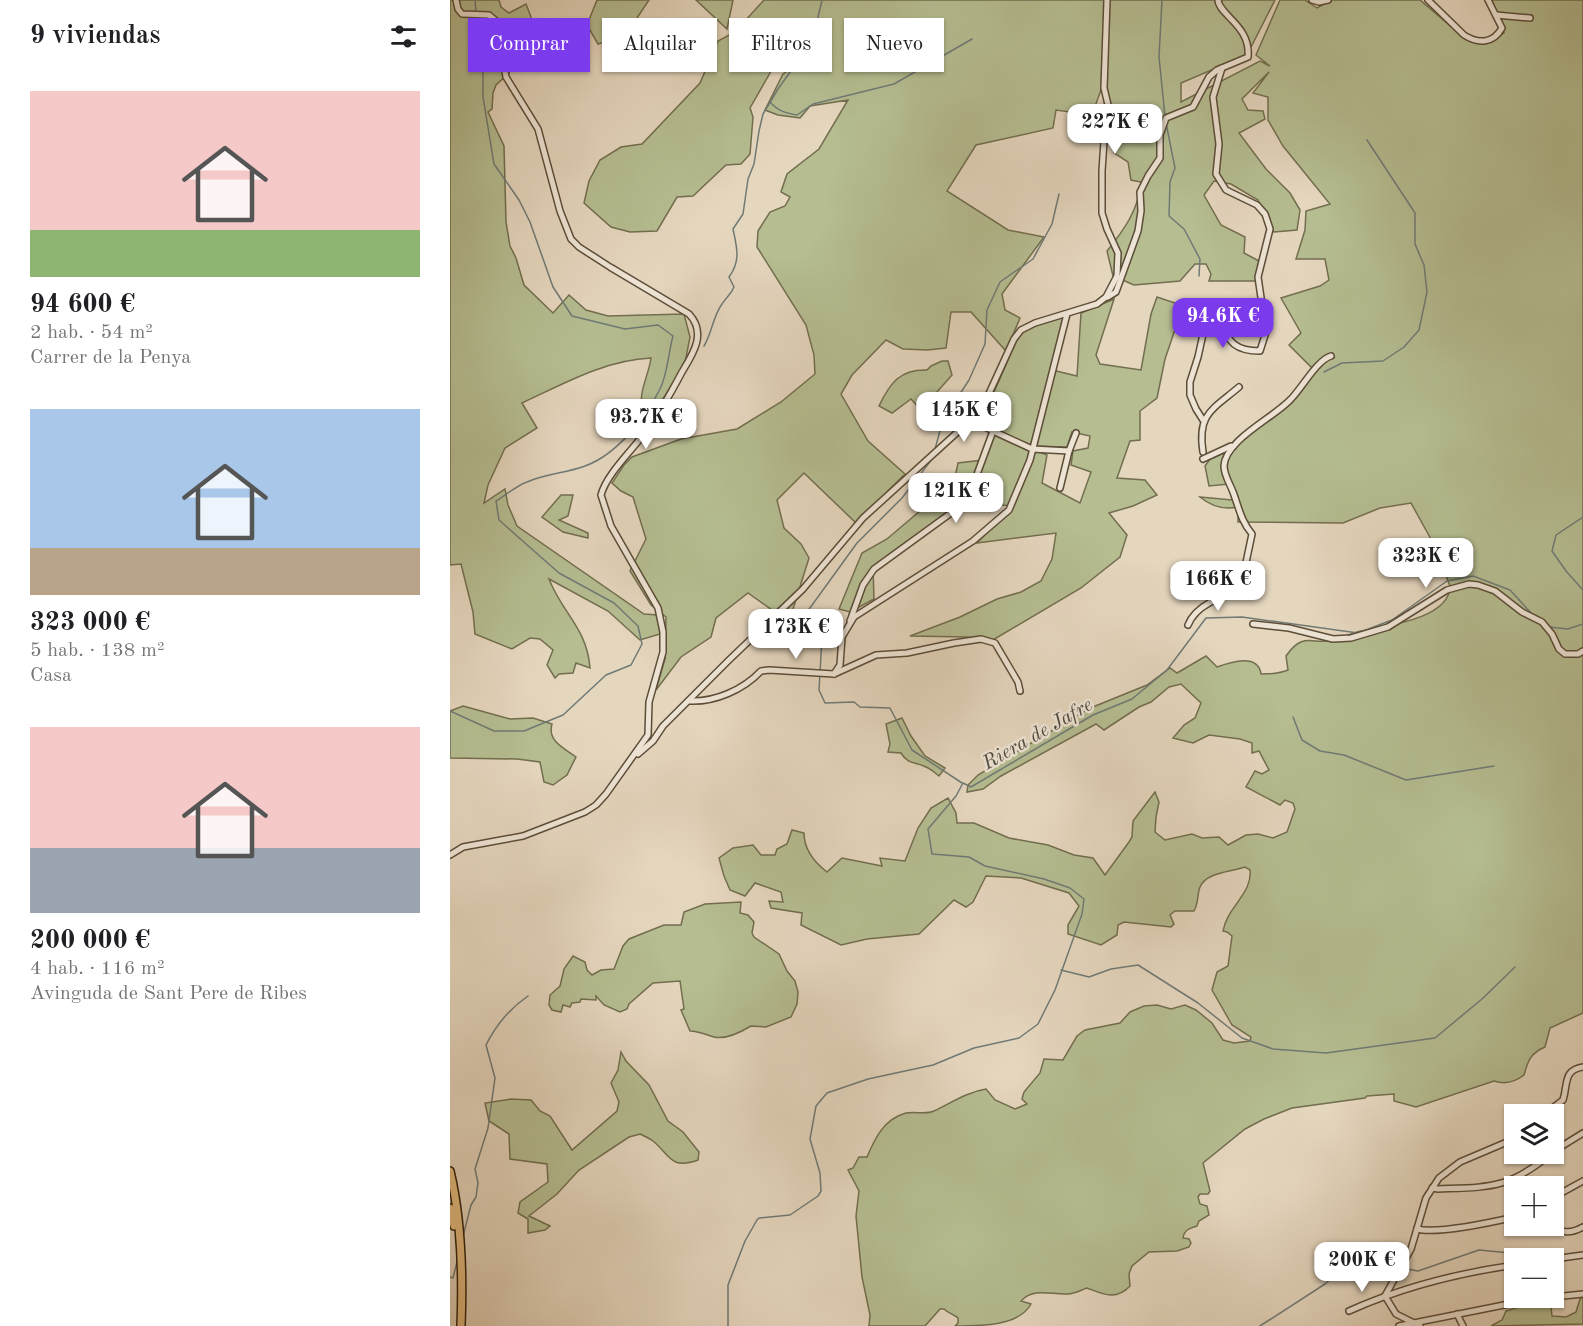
<!DOCTYPE html>
<html lang="es">
<head>
<meta charset="utf-8">
<style>
  :root { --surface:#fff; --page:#f2f2f2; --text:#202124; --muted:#757577; --accent:#7c3aed }
  body { margin:0; font-family:"Old Standard TT",serif; background:var(--page); color:var(--text); height:100vh; display:flex; flex-direction:column; font-size:22px; white-space:nowrap }
  * { box-sizing:border-box; margin:0 }
  p { font-size:20px; color:var(--muted) }
  .icon { flex:none; width:33px; height:33px; fill:none; stroke:currentColor; stroke-width:2; stroke-linecap:round; stroke-linejoin:round }
  .map { position:relative; flex:1; overflow:hidden }
  .sheet { display:flex; flex-direction:column; background:var(--surface); width:450px }
  .sheet>* { flex:none }
  .guide { position:absolute; left:18px; top:18px; width:570px; height:54px; display:flex; gap:12px }
  .controls { position:absolute; left:1054px; top:1104px; display:grid; gap:12px }
  .controls a { display:grid; place-items:center; width:60px; height:60px; border-radius:0px; background:var(--surface); box-shadow:0 2px 4px #0004; font-size:30px }
  .price { position:absolute; translate:-50% -51px; padding:0 14px; border-radius:12px; background:#fff; color:#222; font-size:20px; line-height:39px; filter:drop-shadow(0 2px 3px #0008) }
  .price::after { content:''; position:absolute; left:50%; top:36px; width:18px; height:14px; margin-left:-9px; background:inherit; clip-path:polygon(0 0,100% 0,50% 100%) }
  .price.active { background:var(--accent); color:#fff }
  ul { padding:0; list-style:none }
  li { display:grid; align-content:center; gap:12px; height:318px; padding:0 30px }
  li span { display:grid; place-items:center; height:186px; border-radius:0px; color:#555 }
  li>.icon { margin-inline-start:auto }
  span .icon { width:108px; height:108px; fill:#fffc; stroke-width:1 }
  li b { font-size:26px }
  h2 { display:flex; justify-content:space-between; align-items:center; height:72px; padding:0 30px; font-size:26px }
  .tag { padding:0 21px; border-radius:0px; background:var(--surface); box-shadow:0 2px 4px #0004; font-size:21px; line-height:54px }
  .tag.active { background:var(--accent); color:#fff }
  main { display:flex; flex:1; min-height:0 }
  .map>svg:first-child { display:block }
  .green { fill:#b5bd91; stroke:#726e4f; stroke-width:1.5 }
  .lines { fill:none; stroke-linecap:round; stroke-linejoin:round }
  .stream { stroke:#6f7a76; stroke-width:1.5 }
  .minor-casing { stroke:#5c4d39; stroke-width:8 }
  .major-casing { stroke:#2e1f0d; stroke-width:10 }
  .minor { stroke:#eee4d5; stroke-width:5 }
  .major { stroke:#e2bb7f; stroke-width:7 }
  .labels { text-anchor:middle; stroke-width:5; stroke-linejoin:round; paint-order:stroke }
  .water-label { font-size:20px; font-style:italic; fill:#4e4c42; stroke:#eee4d5 }
</style>
</head>
<body>
<main>
<section class="sheet">
<h2>9 viviendas<svg class="icon" aria-label="filters" viewBox="0 0 24 24"><path d="M4 7h16M4 17h16"/><circle cx="9" cy="7" r="2"/><circle cx="15" cy="17" r="2"/></svg></h2>
<ul>
<li><span style="background:linear-gradient(#f6c9c9 75%,#8fb573 0)"><svg class="icon" aria-label="home" viewBox="0 0 24 24"><path d="M3 11l9-7 9 7M6 9v11h12V9"/></svg></span><div><b>94 600 €</b><p>2 hab. · 54 m²</p><p>Carrer de la Penya</p></div></li>
<li><span style="background:linear-gradient(#a9c7e8 75%,#b9a48a 0)"><svg class="icon" aria-label="home" viewBox="0 0 24 24"><path d="M3 11l9-7 9 7M6 9v11h12V9"/></svg></span><div><b>323 000 €</b><p>5 hab. · 138 m²</p><p>Casa</p></div></li>
<li><span style="background:linear-gradient(#f6c9c9 65%,#9aa5b1 0)"><svg class="icon" aria-label="home" viewBox="0 0 24 24"><path d="M3 11l9-7 9 7M6 9v11h12V9"/></svg></span><div><b>200 000 €</b><p>4 hab. · 116 m²</p><p>Avinguda de Sant Pere de Ribes</p></div></li>
</ul>
</section>
<div class="map">
<svg width="1133" height="1326" viewBox="0 0 1133 1326">
  <rect width="100%" height="100%" fill="#e5d6be"/>
  <filter id="stains"><feTurbulence type="fractalNoise" baseFrequency=".00333" numOctaves="4"/><feColorMatrix values="0 0 0 0 .2 0 0 0 0 .09 0 0 0 0 .02 0 0 0 .5 -.17"/></filter>
  <radialGradient id="worn" r=".72"><stop offset=".6" stop-color="#630" stop-opacity="0"/><stop offset="1" stop-color="#630" stop-opacity=".3"/></radialGradient>
  <g class="green">
    <path d="M 0,0 L 49,0 L 51,7 L 59,13 L 76,4 L 81,17 L 63,58 L 59,73 L 46,85 L 43,93 L 42,109 L 38,112 L 54,146 L 56,222 L 60,246 L 66,258 L 74,285 L 103,313 L 119,295 L 136,310 L 158,316 L 234,314 L 240,337 L 235,363 L 213,399 L 193,410 C 187,394 199,375 201,358 C 155,360 113,384 72,403 L 87,428 L 55,448 L 38,485 L 34,503 L 55,489 L 58,505 L 67,526 L 194,614 L 208,615 L 210,634 L 190,640 L 158,611 L 99,579 C 112,613 137,628 140,668 L 126,663 L 123,673 L 109,674 L 105,678 L 97,665 L 103,650 L 90,639 L 80,638 L 62,649 L 25,634 L 23,612 L 11,564 L 0,565 Z"/>
    <path d="M 147,0 L 199,0 L 185,21 L 187,30 L 179,35 L 178,51 L 172,54 L 155,42 L 148,44 L 137,25 Z"/>
    <path d="M 246,0 L 283,0 L 277,29 Z"/>
    <path d="M 314,0 L 825,0 L 797,55 L 731,83 L 731,102 L 810,61 L 820,66 L 806,55 L 830,0 L 855,0 L 867,8 L 882,0 L 970,0 L 1010,34 L 1036,44 L 1054,33 L 1042,0 L 1133,0 L 1133,1013 L 1100,1028 L 1095,1047 C 1081,1053 1078,1060 1074,1075 C 1065,1082 1056,1085 1044,1081 L 966,1107 L 944,1101 L 944,1094 L 917,1096 L 915,1098 L 842,1108 L 814,1119 L 795,1129 L 753,1163 L 760,1191 L 758,1194 L 750,1194 L 748,1197 L 750,1204 L 757,1206 L 759,1215 L 749,1221 L 747,1226 C 740,1228 734,1230 733,1238 L 739,1239 L 741,1243 L 739,1247 L 727,1251 L 699,1252 L 682,1266 L 679,1274 L 680,1286 C 666,1301 653,1294 637,1288 C 631,1290 624,1294 618,1294 C 601,1295 584,1287 571,1301 L 581,1304 C 569,1326 531,1326 505,1326 L 508,1323 L 508,1318 C 504,1314 499,1314 494,1309 L 490,1309 L 475,1326 L 419,1326 L 420,1315 L 412,1277 L 406,1216 L 409,1191 L 398,1170 L 403,1168 L 409,1157 L 417,1157 C 425,1138 434,1119 456,1113 C 465,1111 476,1115 484,1111 C 501,1103 517,1092 536,1089 L 545,1100 L 565,1109 L 577,1104 L 572,1099 L 574,1092 L 590,1073 L 594,1059 L 613,1060 L 627,1036 L 635,1030 L 670,1023 L 680,1012 L 694,1006 L 707,1005 L 721,1009 L 735,1005 L 746,1010 L 762,1023 L 773,1040 L 784,1043 L 800,1041 L 801,1037 L 782,1025 L 762,990 L 767,972 L 778,966 L 782,936 L 777,932 L 773,931 C 777,907 803,893 800,870 L 795,867 C 782,872 756,872 750,887 C 747,894 749,902 744,911 L 725,911 L 720,915 L 724,924 L 721,927 L 674,922 L 668,925 L 667,935 L 651,945 L 618,934 L 618,925 L 629,906 L 619,893 L 571,878 L 536,876 L 523,902 L 516,907 L 504,900 L 469,934 L 417,939 L 391,945 L 351,925 L 352,913 L 321,908 L 319,901 L 333,902 L 331,892 L 305,883 L 295,896 L 280,890 L 274,876 L 269,858 L 283,848 L 303,845 L 311,855 L 325,855 L 327,849 L 337,844 L 342,830 L 354,833 C 354,850 364,862 377,872 L 392,858 L 432,866 L 430,858 L 455,861 L 468,828 L 481,808 L 498,798 L 506,813 L 507,823 L 524,823 L 559,838 L 598,845 L 624,855 L 643,858 L 655,875 L 679,842 L 682,837 L 683,821 L 705,792 L 709,802 L 706,817 L 705,832 L 715,840 L 742,834 L 752,838 L 769,837 L 778,845 L 796,835 L 808,834 L 823,838 L 837,832 L 845,809 L 843,803 L 835,800 L 830,805 L 796,787 L 805,771 L 812,774 L 819,770 L 809,751 L 802,753 L 802,743 L 790,739 L 759,735 L 743,743 L 723,738 L 734,725 L 745,718 L 751,703 L 731,684 L 719,687 L 701,702 L 689,707 L 654,730 L 646,724 L 551,776 L 533,789 L 517,792 L 518,785 L 528,775 L 638,709 L 697,685 L 720,668 L 727,673 L 756,656 L 767,667 C 781,662 808,653 811,674 C 820,674 829,674 838,670 L 836,656 C 854,630 863,646 885,640 C 894,637 902,633 911,631 C 935,626 1000,619 1000,586 L 982,541 L 961,503 L 930,508 L 893,523 L 788,522 L 788,507 C 774,510 762,507 750,497 L 782,500 L 779,484 L 759,486 L 755,466 L 760,459 L 785,448 L 806,426 L 818,421 L 846,397 L 862,368 L 839,345 L 851,333 L 831,298 L 870,286 L 879,280 L 875,259 L 846,259 L 855,230 L 856,211 L 880,204 L 833,146 L 818,120 L 818,97 L 803,93 L 819,72 L 792,99 L 798,110 L 813,111 L 815,119 L 789,133 L 816,169 L 840,193 L 850,210 L 847,230 L 824,232 L 808,200 L 781,184 L 764,181 L 754,195 L 771,225 L 795,237 L 794,253 L 809,261 L 806,281 L 759,281 L 761,274 L 756,264 L 745,264 L 730,281 L 684,285 L 663,276 L 657,251 C 674,230 689,209 691,182 L 681,180 L 678,162 L 664,153 L 669,125 L 661,121 L 652,87 L 642,115 L 606,110 L 603,128 L 526,145 L 497,191 L 558,230 L 594,237 L 552,294 L 555,310 L 570,318 L 556,351 L 521,312 L 501,312 L 496,348 L 477,350 L 453,349 L 436,340 L 402,375 L 391,394 L 418,441 L 455,474 L 406,523 L 354,473 L 327,500 L 334,528 L 351,544 L 359,558 L 339,622 L 298,593 L 266,618 L 261,637 L 231,657 L 206,690 L 215,659 L 216,617 L 201,605 L 180,571 L 196,539 L 183,497 L 171,491 L 162,483 L 174,465 L 182,457 L 231,439 L 287,429 L 331,402 L 365,374 L 364,355 L 356,325 L 307,247 L 308,231 L 320,212 L 335,206 L 340,197 L 331,192 L 337,174 L 369,149 L 398,100 L 360,106 L 350,118 L 328,115 L 315,110 L 333,74 L 349,62 L 348,47 L 328,59 L 300,108 L 303,117 L 300,154 L 291,164 L 276,165 L 243,196 L 227,197 L 207,231 L 180,232 L 161,227 L 134,203 L 139,181 L 150,160 L 171,147 L 192,144 L 250,83 L 268,41 L 285,32 Z"/>
    <path d="M 707,297 L 725,303 L 728,321 L 715,359 L 707,398 L 690,411 L 690,440 L 680,441 L 667,478 L 695,480 L 707,495 L 683,506 L 659,513 L 677,535 L 670,557 L 631,588 L 543,640 L 517,637 L 460,636 L 510,617 L 547,599 L 571,592 L 591,581 L 602,559 L 606,533 L 527,543 L 563,506 L 516,502 L 423,567 L 424,599 L 400,612 L 389,609 L 412,553 L 437,539 L 504,482 L 508,463 L 533,460 L 543,434 L 597,455 L 592,483 L 630,503 L 641,472 L 621,465 L 623,451 L 638,448 L 640,436 L 622,432 L 617,447 L 581,446 L 526,420 L 545,390 L 571,330 L 600,320 L 615,317 L 602,370 L 627,376 L 631,313 L 664,299 L 646,355 L 650,364 L 691,370 L 701,314 Z"/>
    <path d="M 492,361 L 498,361 L 502,375 L 471,410 L 461,399 L 442,413 L 429,406 C 440,383 450,369 477,370 L 481,366 Z"/>
    <path d="M 111,495 L 123,495 L 118,516 L 109,520 L 138,533 L 138,538 L 113,532 L 92,517 Z"/>
    <path d="M 13,706 L 60,719 L 83,718 L 102,724 C 97,741 114,748 126,757 L 117,775 L 103,785 L 94,782 L 90,762 L 67,759 L 0,758 L 0,711 Z"/>
    <path d="M 452,718 L 461,736 L 475,756 L 495,768 L 489,776 C 485,773 481,769 476,767 C 466,761 459,766 451,753 L 438,752 L 440,744 L 436,724 Z"/>
    <path d="M 291,902 L 290,913 L 298,915 L 304,922 L 302,933 L 304,937 L 329,954 L 337,971 L 345,981 L 348,992 L 347,1004 L 341,1017 L 316,1027 L 301,1026 C 291,1032 276,1040 264,1037 C 256,1035 249,1031 240,1031 L 231,1010 L 234,1009 L 230,981 L 203,983 L 179,1004 L 177,1009 L 170,1012 L 154,1005 L 146,996 L 146,1000 L 131,999 L 130,1002 L 122,1003 L 120,1007 L 113,1005 L 111,1012 L 102,1010 L 99,1005 L 100,995 L 110,986 L 114,969 L 123,956 L 135,962 L 137,970 L 142,975 L 151,970 L 164,969 L 173,946 L 179,939 L 214,925 L 231,925 L 234,912 L 255,904 Z"/>
    <path d="M 171,1052 L 176,1061 L 199,1085 L 218,1121 L 233,1132 L 249,1152 L 248,1160 C 220,1170 220,1155 203,1141 C 199,1138 194,1136 190,1134 L 179,1137 L 129,1170 L 107,1194 L 79,1216 L 100,1226 L 95,1230 L 78,1233 L 78,1219 L 68,1213 L 70,1202 L 98,1182 L 97,1164 L 60,1159 L 59,1134 L 39,1121 L 35,1103 L 61,1099 L 81,1100 L 90,1111 L 100,1116 L 122,1150 L 167,1111 L 169,1102 L 161,1083 L 168,1070 Z"/>
    <path d="M 1133,1297 L 1133,1324 L 1041,1326 L 1052,1320 L 1056,1311 L 1072,1306 L 1096,1304 L 1101,1307 L 1102,1316 L 1116,1317 L 1126,1312 L 1130,1299 Z"/>
  </g>
  <g class="lines">
    <g class="stream">
      <path d="M 25,0 L 26,12"/>
      <path d="M 712,0 L 709,57 L 715,116"/>
      <path d="M 320,102 C 328,111 335,113 347,115 L 363,104 L 444,84 L 522,39"/>
      <path d="M 716,123 L 725,168 L 720,182 L 719,216 L 734,229 L 750,259 L 749,276"/>
      <path d="M 254,346 C 262,333 263,316 272,304 C 276,297 281,295 284,287 L 279,277 C 291,261 287,248 283,229 L 293,214 L 298,179 L 304,164 L 309,131 L 313,114 L 328,89 L 343,68 L 353,48 L 355,37 L 365,30 L 372,0"/>
      <path d="M 874,372 L 892,363 L 933,361 L 954,347 L 969,330 L 977,292 L 974,265 L 965,244 L 965,213 L 917,140"/>
      <path d="M 485,449 L 493,420 L 519,380 L 535,344 L 537,310 L 550,282 L 583,259 L 602,224 L 609,194"/>
      <path d="M 482,459 L 452,498 L 407,543 L 357,612 L 372,638 L 369,690 L 375,703 L 404,702 L 410,707 L 440,708 L 462,750 L 512,783"/>
      <path d="M 1133,517 L 1106,535 L 1102,551 L 1116,571 L 1133,590"/>
      <path d="M 1099,627 L 1118,629 L 1133,624"/>
      <path d="M 0,711 L 44,731 L 74,731 L 113,715 L 156,675 L 181,665 L 192,644 L 188,626 L 164,603 L 109,573 L 49,520 L 46,501 C 56,495 66,486 77,482 C 95,474 116,473 135,466 C 166,455 195,419 210,389 C 218,373 218,354 223,336 L 208,325 L 175,329 L 122,316 L 103,287 L 80,222 L 69,200 L 44,164 L 33,97 L 33,71 L 27,20"/>
      <path d="M 843,717 L 852,740 L 870,751 L 894,755 L 956,780 L 1044,766"/>
      <path d="M 611,970 L 639,977 L 661,969 L 688,965 L 748,1003 L 792,1038 L 823,1049 L 876,1053 L 985,1038 L 1032,999 L 1065,967"/>
      <path d="M 13,1236 L 21,1205 L 26,1197 L 28,1183 L 25,1169 L 38,1128 L 45,1078 L 36,1045 C 46,1025 59,1009 78,996"/>
      <path d="M 952,1268 L 968,1271 L 1029,1250 L 1082,1255"/>
      <path d="M 0,1277 L 3,1278 L 8,1258"/>
      <path d="M 278,1326 L 278,1285 L 295,1241 L 307,1220 L 309,1218 L 340,1215 L 368,1196 L 371,1191 L 370,1173 L 360,1139 L 366,1106 L 377,1093 L 418,1079 L 483,1065 L 524,1048 L 569,1038 L 588,1024 L 605,990 L 632,914 L 634,899 L 620,888 L 594,879 L 535,866 L 519,857 L 482,854 L 478,829 L 506,796 L 513,783 L 521,787 L 643,715 L 682,699 L 717,670 L 756,618 L 792,617 L 908,633 L 942,620 L 997,581 L 1023,576 L 1060,590 L 1082,614"/>
      <path d="M 810,1326 L 875,1284 L 904,1258 L 919,1257 L 947,1267"/>
    </g>
    <defs>
      <g id="minor">
        <path d="M 862,0 L 869,2 L 878,0"/>
        <path d="M 978,0 L 1014,35 C 1028,44 1043,44 1052,28 L 1038,0"/>
        <path d="M 1046,15 L 1080,18"/>
        <path d="M 658,297 L 666,292 L 688,231 L 691,211 L 690,192 L 698,176 L 710,158 L 710,135 L 716,118 L 743,107 L 759,77 L 767,70 L 798,57 C 801,26 769,15 768,0"/>
        <path d="M 759,307 C 780,326 770,351 810,351 L 816,332 L 808,277 L 820,229 L 815,214 L 807,205 L 776,190 L 766,174 L 769,144 L 763,97 L 772,68"/>
        <path d="M 753,420 L 746,409 L 740,395 L 740,382 L 748,357 L 759,307"/>
        <path d="M 543,431 L 582,449 L 619,451"/>
        <path d="M 753,452 C 747,414 762,410 789,387"/>
        <path d="M 753,459 L 781,446 L 783,447"/>
        <path d="M 610,488 L 619,451 L 626,433"/>
        <path d="M 400,621 L 413,585 L 424,569 L 501,513 L 519,496 L 543,431 L 521,420"/>
        <path d="M 803,624 L 839,628 L 883,639 L 901,638 L 938,627 L 997,590 L 1019,584 L 1028,585 L 1045,591 L 1072,612 L 1092,622 L 1102,634 L 1109,649 L 1115,654 L 1128,654 L 1133,651"/>
        <path d="M 738,625 C 746,605 770,597 790,591 L 802,534 C 791,521 789,508 783,492 C 780,484 774,475 774,466 C 775,440 825,417 841,399 C 852,388 867,360 881,356"/>
        <path d="M 384,674 L 390,665 L 392,637 L 404,617 L 523,541 L 559,510 L 580,460 L 617,314"/>
        <path d="M 240,701 C 265,702 293,690 311,671 L 319,670 L 384,674 L 426,655 L 457,653 L 504,643 L 531,639 L 545,643 L 568,682 L 570,691"/>
        <path d="M 188,754 L 203,741 L 213,726 L 278,661 L 353,589 L 413,518 L 523,418 L 536,400 L 564,339 L 571,330 L 585,323 L 647,304 L 656,297 L 667,276 L 668,253 L 657,229 L 652,213 L 652,171 L 654,141 L 659,109 L 654,88 L 657,0"/>
        <path d="M 0,855 L 13,847 L 73,836 L 135,812 L 146,805 L 156,794 L 198,735 L 199,702 L 213,652 L 213,632 L 208,608 L 161,526 L 151,495 C 157,473 183,450 196,431 C 210,413 221,393 232,372 C 243,354 257,333 239,314 L 160,267 L 129,247 L 121,239 L 110,211 L 88,129 L 56,77 L 46,21 L 39,15 L 12,14 L 8,9 L 6,0"/>
        <path d="M 1095,1114 L 1113,1100 C 1118,1084 1113,1070 1133,1067"/>
        <path d="M 1104,1151 L 1133,1133"/>
        <path d="M 982,1188 L 988,1189 C 1041,1187 1058,1189 1101,1154"/>
        <path d="M 1104,1197 L 1133,1181"/>
        <path d="M 1101,1226 C 1112,1233 1121,1234 1133,1227"/>
        <path d="M 967,1229 C 987,1234 1043,1222 1065,1217"/>
        <path d="M 1104,1259 L 1133,1255"/>
        <path d="M 935,1296 L 961,1249 L 976,1198 L 989,1178 L 1010,1162 L 1057,1142 L 1065,1136"/>
        <path d="M 935,1296 L 946,1314 L 970,1326"/>
        <path d="M 1104,1297 L 1133,1294"/>
        <path d="M 899,1311 C 950,1288 1009,1273 1065,1265"/>
        <path d="M 1007,1314 L 1013,1326"/>
        <path d="M 949,1326 L 1069,1302 L 1101,1298"/>
      </g>
      <g id="major">
        <path d="M 0,1171 C 12,1222 13,1275 11,1326"/>
        <path d="M 0,1208 L 4,1226"/>
      </g>
    </defs>
    <use href="#minor" class="minor-casing"/>
    <use href="#major" class="major-casing"/>
    <use href="#minor" class="minor"/>
    <use href="#major" class="major"/>
  </g>
  <g class="labels">
    <g class="water-label">
      <text transform="translate(587 733) rotate(-30)" y="7">Riera de Jafre</text>
    </g>
  </g>
  <rect width="100%" height="100%" filter="url(#stains)"/>
  <rect width="100%" height="100%" fill="url(#worn)"/>
</svg>
<div class="controls">
<a><svg class="icon" aria-label="layers" viewBox="0 0 24 24"><path d="M12 4l9 5-9 5-9-5zM3 14l9 5 9-5"/></svg></a>
<a>+</a>
<a>−</a>
</div>
<b class="price" style="left:665px;top:155px">227K €</b>
<b class="price active" style="left:773px;top:349px">94.6K €</b>
<b class="price" style="left:514px;top:443px">145K €</b>
<b class="price" style="left:196px;top:450px">93.7K €</b>
<b class="price" style="left:506px;top:524px">121K €</b>
<b class="price" style="left:976px;top:589px">323K €</b>
<b class="price" style="left:768px;top:612px">166K €</b>
<b class="price" style="left:346px;top:660px">173K €</b>
<b class="price" style="left:912px;top:1293px">200K €</b>
<div class="guide">
<a class="tag active">Comprar</a>
<a class="tag">Alquilar</a>
<a class="tag">Filtros</a>
<a class="tag">Nuevo</a>
</div>
</div>
</main>
</body>
</html>
